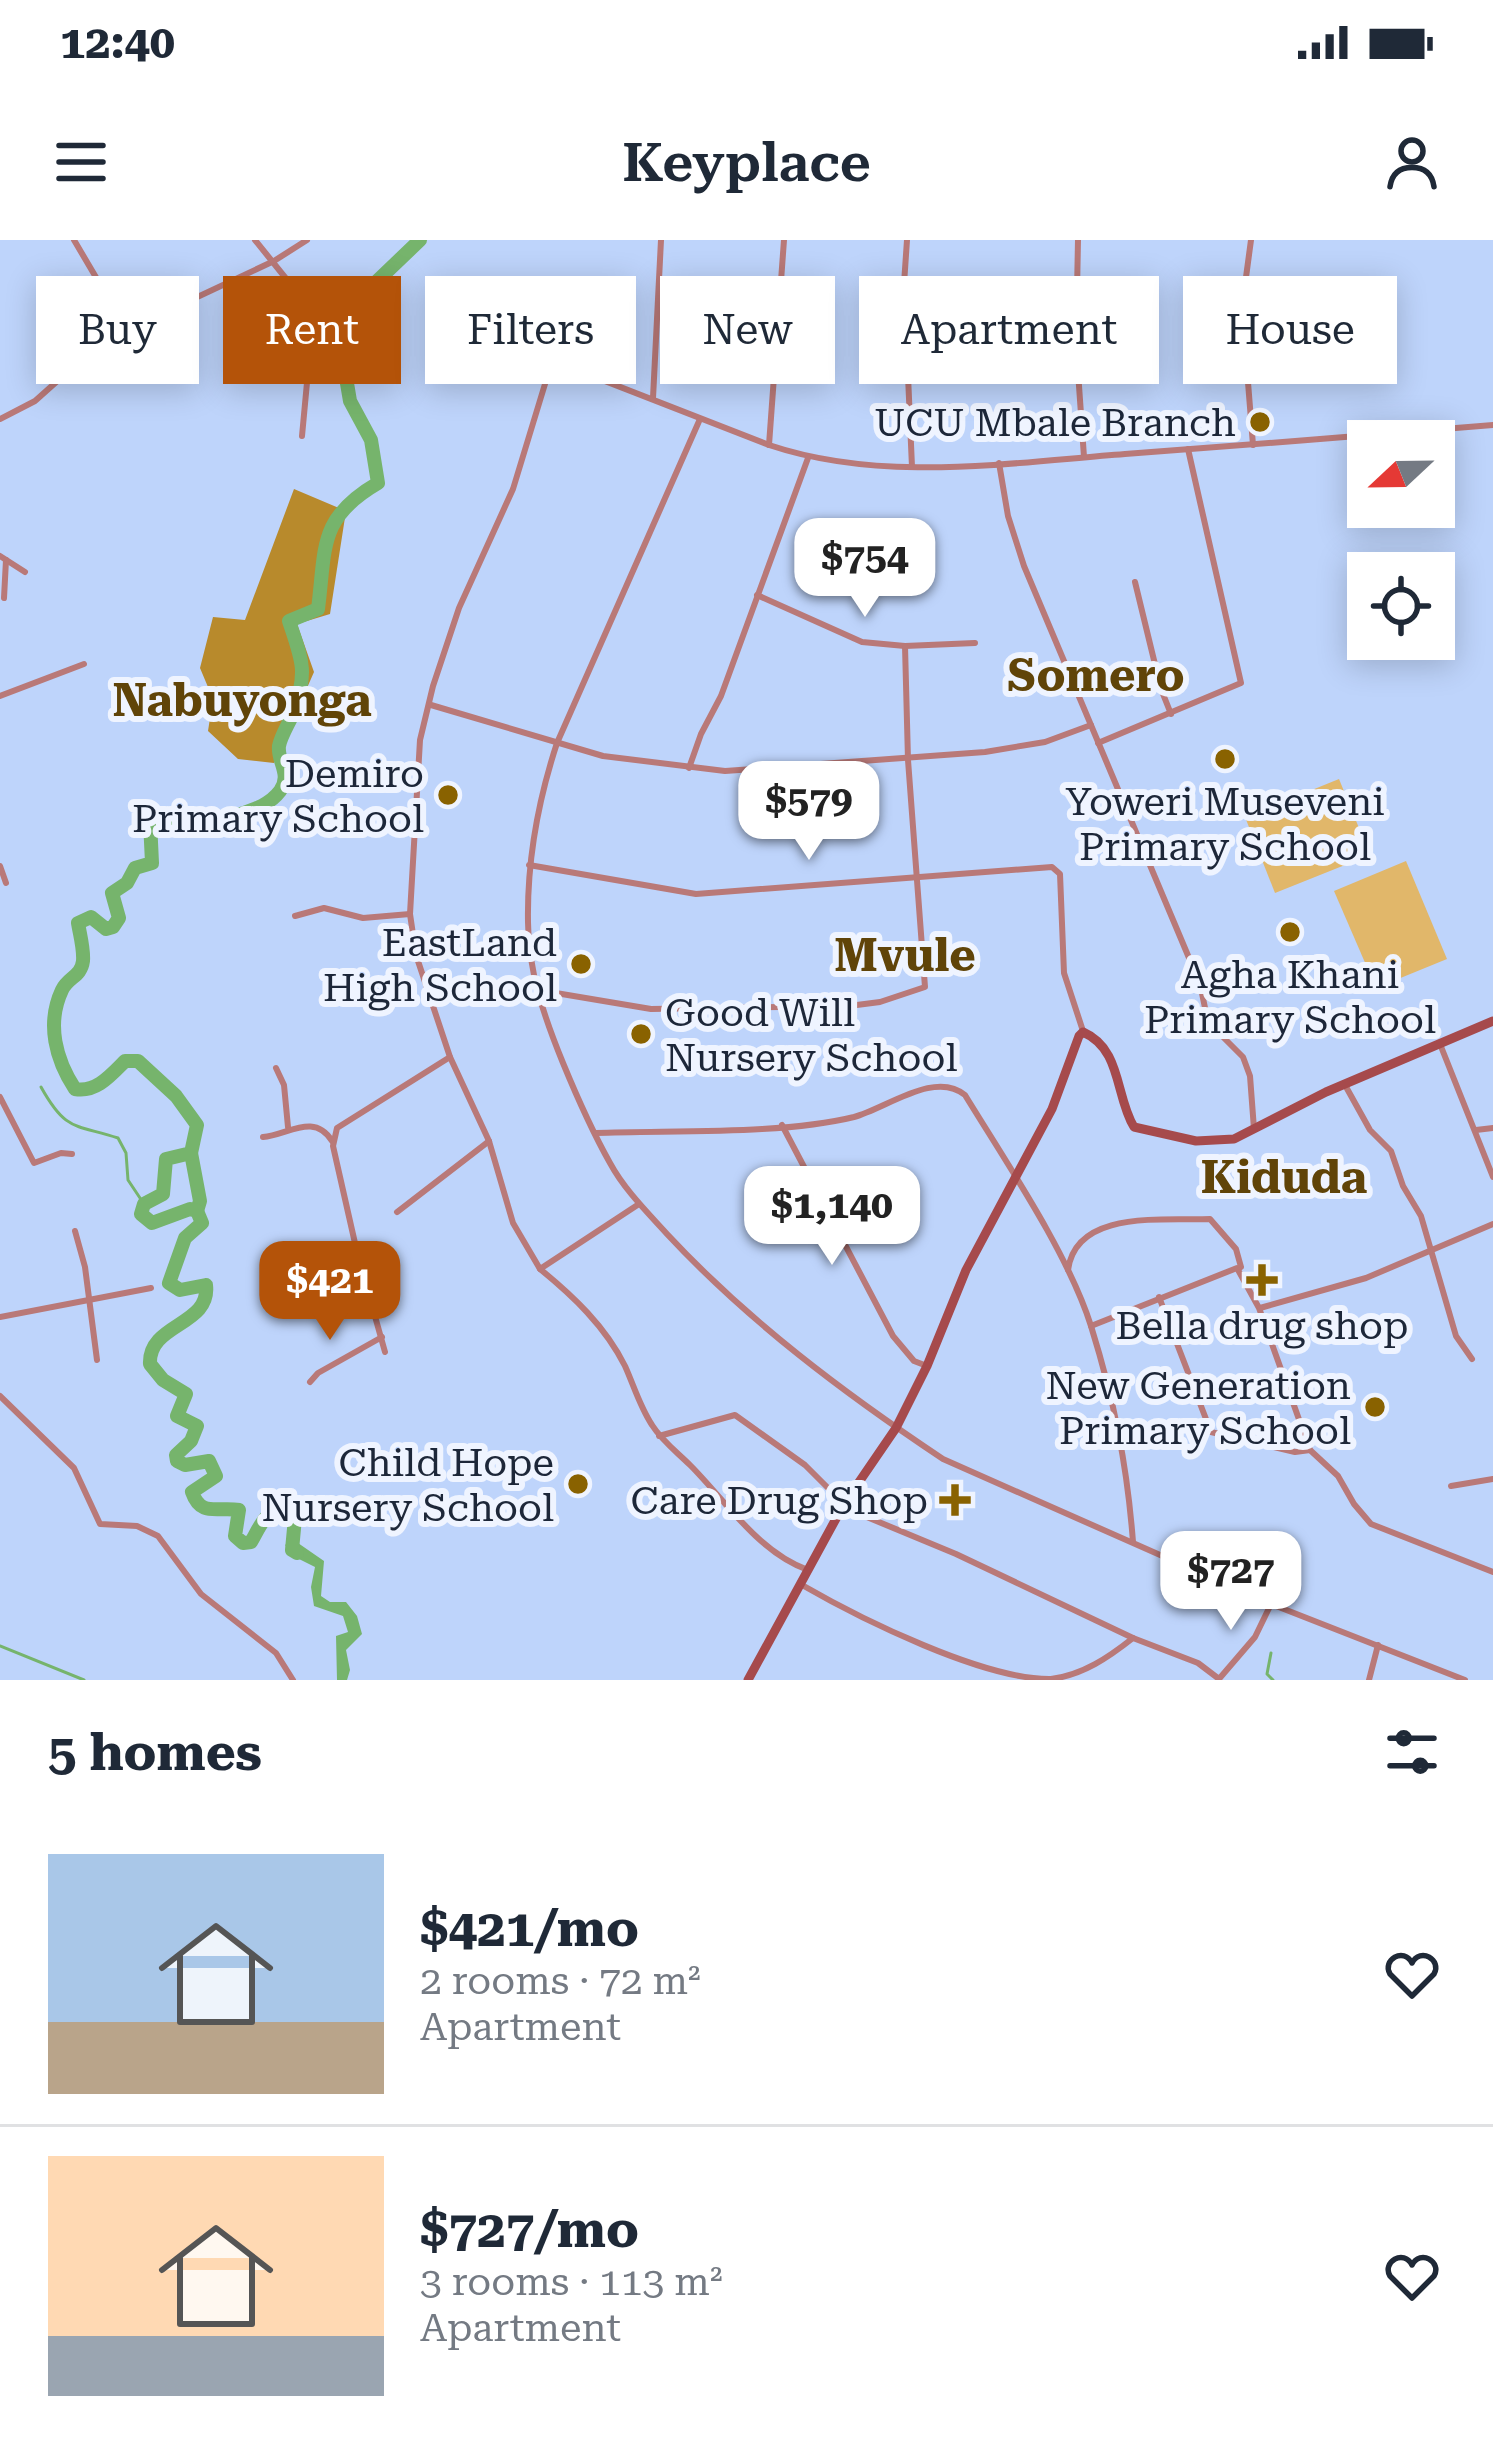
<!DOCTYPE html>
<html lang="en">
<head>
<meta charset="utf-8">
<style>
  :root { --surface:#fff; --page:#f6f6f7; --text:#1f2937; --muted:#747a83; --line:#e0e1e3; --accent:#b45309 }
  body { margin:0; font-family:"Roboto Serif",serif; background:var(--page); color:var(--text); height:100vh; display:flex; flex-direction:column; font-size:45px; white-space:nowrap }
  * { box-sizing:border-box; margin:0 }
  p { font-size:39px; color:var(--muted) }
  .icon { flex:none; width:66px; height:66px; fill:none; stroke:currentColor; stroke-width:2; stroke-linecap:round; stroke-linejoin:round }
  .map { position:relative; height:1440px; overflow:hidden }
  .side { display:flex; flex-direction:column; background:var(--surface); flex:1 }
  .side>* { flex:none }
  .banner { position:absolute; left:36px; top:36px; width:1422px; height:108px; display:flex; gap:24px }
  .needle { width:78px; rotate:248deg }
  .fabs { position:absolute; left:1347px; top:180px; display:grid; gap:24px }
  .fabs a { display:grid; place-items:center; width:108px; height:108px; border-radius:0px; background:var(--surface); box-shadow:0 6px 30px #0003; font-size:60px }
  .price { position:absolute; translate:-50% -102px; padding:0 27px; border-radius:24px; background:#fff; color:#222; font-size:39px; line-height:78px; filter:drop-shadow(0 3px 6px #0008) }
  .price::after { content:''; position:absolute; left:50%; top:72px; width:36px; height:27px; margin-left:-18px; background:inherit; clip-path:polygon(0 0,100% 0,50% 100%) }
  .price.current { background:var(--accent); color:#fff }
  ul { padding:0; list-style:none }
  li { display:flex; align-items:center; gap:36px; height:300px; padding:0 48px }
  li+li { border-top:3px solid var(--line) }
  li span { display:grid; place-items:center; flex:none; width:336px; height:240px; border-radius:0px; color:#555 }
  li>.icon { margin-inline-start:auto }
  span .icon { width:144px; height:144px; fill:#fffc; stroke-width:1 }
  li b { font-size:51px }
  h2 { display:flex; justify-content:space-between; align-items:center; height:144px; padding:0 48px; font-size:51px }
  .chip { padding:0 42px; border-radius:0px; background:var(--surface); box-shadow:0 6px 30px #0003; font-size:42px; line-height:108px }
  .chip.current { background:var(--accent); color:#fff }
  .status { display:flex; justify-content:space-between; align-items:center; height:84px; padding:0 60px; background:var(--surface); direction:ltr }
  .status svg { height:33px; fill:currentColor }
  header { display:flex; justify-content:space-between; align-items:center; height:156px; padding:0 48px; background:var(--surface); font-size:54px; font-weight:600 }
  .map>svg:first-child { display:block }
  .green { fill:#e1b76a }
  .forest { fill:#b88a2c }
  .water { fill:#76b46c }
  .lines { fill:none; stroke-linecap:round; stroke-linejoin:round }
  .stream { stroke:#76b46c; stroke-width:3 }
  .river { stroke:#76b46c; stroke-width:14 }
  .street { stroke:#b97978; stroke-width:6 }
  .secondary { stroke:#a64a4c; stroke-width:9 }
  .poi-dot { fill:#896200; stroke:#eff4ff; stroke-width:4.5 }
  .labels { text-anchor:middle; stroke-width:12; stroke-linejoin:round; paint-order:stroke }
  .poi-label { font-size:39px; fill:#1d2739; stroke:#eff4ff; text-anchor:end }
  .quarter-label { font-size:45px; font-weight:bold; fill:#604408; stroke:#eff4ff }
</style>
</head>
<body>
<div class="status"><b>12:40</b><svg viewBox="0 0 49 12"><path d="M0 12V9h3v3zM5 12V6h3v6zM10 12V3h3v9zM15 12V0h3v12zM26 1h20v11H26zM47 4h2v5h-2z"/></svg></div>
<header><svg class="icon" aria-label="menu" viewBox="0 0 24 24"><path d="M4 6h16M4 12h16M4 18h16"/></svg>Keyplace<svg class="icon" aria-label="person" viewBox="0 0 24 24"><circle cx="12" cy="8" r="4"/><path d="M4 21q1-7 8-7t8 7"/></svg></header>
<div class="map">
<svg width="1493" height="1440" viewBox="0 0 1493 1440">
  <rect width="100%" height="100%" fill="#bed4fb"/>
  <g class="green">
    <path d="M 1339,539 L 1370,615 L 1275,653 L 1245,577 Z"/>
    <path d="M 1406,621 L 1447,719 L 1376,748 L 1334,651 Z"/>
  </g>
  <path class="forest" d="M 294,249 L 346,271 L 330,374 L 297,384 L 314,432 L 274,523 L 238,519 L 208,491 L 213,459 L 200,428 L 213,377 L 245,380 Z"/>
  <path class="water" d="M 298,1296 L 298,1303 L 324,1321 L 321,1356 L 330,1362 L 346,1362 L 357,1376 L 362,1394 L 346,1410 L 350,1430 L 347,1440 L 337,1440 L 336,1396 L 348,1392 L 343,1376 L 314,1366 L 311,1347 L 315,1327 L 297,1318 L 285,1305 Z"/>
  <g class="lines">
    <g class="stream">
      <path d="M 41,847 C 66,892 75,884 118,898 L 126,913 L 128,940 L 144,964"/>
      <path d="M 0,1406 L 84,1440"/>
      <path d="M 1271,1413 L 1267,1434 L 1273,1440"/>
    </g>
    <g class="river">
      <path d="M 191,913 L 200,961 L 197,971"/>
      <path d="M 297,1313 L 292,1310 L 295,1278 L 290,1270 C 267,1265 261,1285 251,1302 L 243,1303 L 235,1296 L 239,1270 C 218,1266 201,1278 192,1252 L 216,1236 L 209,1221 L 185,1225 L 177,1221 L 176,1215 L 191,1201 L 197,1186 L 177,1176 L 186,1154 L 163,1140 L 150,1124 C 148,1083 211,1086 206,1045 L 180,1050 L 169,1043 L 185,998 L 202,983 L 197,971 L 190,969 L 152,983 L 141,974 L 144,964 L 163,954 L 166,919 L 191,913 L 197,885 L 176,856 L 138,821 L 125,821 C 111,835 96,853 75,849 C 56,820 46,784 62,750 C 68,737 81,737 83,721 C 84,709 80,695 78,683 L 91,677 L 106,689 L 113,687 L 119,678 L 112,653 L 127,643 L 135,628 L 152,623 L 150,581 L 170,577 L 188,591 L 208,591 C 227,572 262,575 280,551 C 292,534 277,522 279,506 C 281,495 290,482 294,471 C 308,431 302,420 289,381 L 318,369 C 326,307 318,278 378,243 L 371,200 L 350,161 L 341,108 L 349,68 L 420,0"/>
    </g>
    <g class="street">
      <path d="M 74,0 L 127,90"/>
      <path d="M 255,0 L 288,41 L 312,89 L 302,196"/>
      <path d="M 907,0 L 904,44 L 912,227"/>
      <path d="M 1078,0 L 1076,103 L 1084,217"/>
      <path d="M 1251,0 L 1242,67 L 1253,205"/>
      <path d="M 497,99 L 769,205 C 882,243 1007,223 1125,214 C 1248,205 1370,195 1493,185"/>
      <path d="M 552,121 L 513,249 L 459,368 L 433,446 L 420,500 L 410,674 L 416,715 L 450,817 L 489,901 L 513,983 L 540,1029 L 639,964"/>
      <path d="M 653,158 L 661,0"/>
      <path d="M 0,179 L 35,161 L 82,119 L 127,90 L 274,21 L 307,0"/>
      <path d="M 700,179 L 557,503 C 538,561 527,621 528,682 C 528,731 545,779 563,823 C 577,857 592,891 610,923 C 624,949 647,972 667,994 C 748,1081 844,1153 943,1219 L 1271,1364 L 1465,1440"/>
      <path d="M 769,205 L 784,0"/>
      <path d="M 999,223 L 1008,276 L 1024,326 L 1200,744 L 1208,782 L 1243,817 L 1250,836 L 1254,889"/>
      <path d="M 0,316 L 25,332"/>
      <path d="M 1135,342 L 1161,449 L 1171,474"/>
      <path d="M 757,355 L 862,402 L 905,406 L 975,403"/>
      <path d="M 4,358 L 6,320"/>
      <path d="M 0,456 L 84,424"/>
      <path d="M 431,465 L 603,516 L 725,531 L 985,512 L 1045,502 L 1091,485"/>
      <path d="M 1098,503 L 1241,443 L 1188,209"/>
      <path d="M 689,528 L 701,494 L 721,456 L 808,218"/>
      <path d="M 529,625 L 696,654 L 1052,627 L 1060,634 L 1064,733 L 1083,791"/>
      <path d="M 0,626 L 6,643"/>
      <path d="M 295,676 L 324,668 L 363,678 L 410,674"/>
      <path d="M 538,750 L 651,769 L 849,766 L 880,762 L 925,747 L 908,520 L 905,406"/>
      <path d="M 1440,804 L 1493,937"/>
      <path d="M 276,828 L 284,845 L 288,887"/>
      <path d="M 1345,845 L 1370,890 L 1391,911 L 1403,946 L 1421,976 L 1456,1096 L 1472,1119"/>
      <path d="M 0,857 L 34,923 L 61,913 L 72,914"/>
      <path d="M 782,885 L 893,1096 L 914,1121 L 927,1126"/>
      <path d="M 1476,890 L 1493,888"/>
      <path d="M 596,893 C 672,890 781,895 854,877 C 887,868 935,830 965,855 C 1006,922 1068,1013 1091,1086 L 1237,1028 L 1259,1068 L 1310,1210 L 1338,1236 L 1354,1264 L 1371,1284 L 1493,1332"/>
      <path d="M 263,897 C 288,895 314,872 332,901"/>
      <path d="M 397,972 L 489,901"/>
      <path d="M 75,991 L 85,1027 L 97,1120"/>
      <path d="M 540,1029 C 573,1056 605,1086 625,1126 C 634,1146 640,1167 652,1185 C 662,1201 677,1212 690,1225 C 726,1261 758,1312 808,1330"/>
      <path d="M 1068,1030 C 1076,969 1164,981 1210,979 L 1236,1009 L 1241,1027"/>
      <path d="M 1159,1057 L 1211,1192 L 1295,1212 L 1310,1210"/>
      <path d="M 1260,1068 L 1366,1038 L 1493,984"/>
      <path d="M 0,1077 L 151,1048"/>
      <path d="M 1091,1086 C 1114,1160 1127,1224 1133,1302"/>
      <path d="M 385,1112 L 357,1012 L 333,906 L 337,888 L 450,817"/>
      <path d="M 310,1142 L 318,1133 L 382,1097"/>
      <path d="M 0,1156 L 74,1228 L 100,1284 L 137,1286 L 158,1296 L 201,1354 L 276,1413 L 293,1440"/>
      <path d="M 659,1196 L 735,1175 L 805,1225 L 844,1264 L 862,1275 L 956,1314 L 1133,1398"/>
      <path d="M 1451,1246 L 1493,1239"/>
      <path d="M 802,1345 C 861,1379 984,1440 1051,1439 C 1083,1435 1109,1417 1133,1398 L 1198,1423 L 1219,1439 L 1255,1397 L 1271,1364"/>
      <path d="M 1369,1440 L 1378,1405"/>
    </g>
    <path class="secondary" d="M 748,1440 L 844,1264 L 896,1188 L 927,1126 L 966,1030 L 1052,869 L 1079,796 L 1083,792 C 1122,809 1115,856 1134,887 L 1196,901 L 1234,899 L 1326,852 L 1493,781"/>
  </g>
  <g class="poi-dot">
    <circle cx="1260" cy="182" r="12"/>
    <circle cx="1225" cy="519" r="12"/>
    <circle cx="448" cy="555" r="12"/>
    <circle cx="1290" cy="692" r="12"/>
    <circle cx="581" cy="724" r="12"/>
    <circle cx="641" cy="794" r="12"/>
    <path d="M1256 1022h12v12h12v12h-12v12h-12v-12h-12v-12h12z"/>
    <circle cx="1375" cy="1167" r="12"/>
    <circle cx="578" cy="1244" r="12"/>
    <path d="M949 1242h12v12h12v12h-12v12h-12v-12h-12v-12h12z"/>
  </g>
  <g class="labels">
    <g class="poi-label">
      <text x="1236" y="196">UCU Mbale Branch</text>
      <text x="424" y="547">Demiro<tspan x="424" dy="45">Primary School</tspan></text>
      <text x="1225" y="575" text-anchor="middle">Yoweri Museveni<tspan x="1225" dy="45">Primary School</tspan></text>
      <text x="557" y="716">EastLand<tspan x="557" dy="45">High School</tspan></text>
      <text x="1290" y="748" text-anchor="middle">Agha Khani<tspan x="1290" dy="45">Primary School</tspan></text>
      <text x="665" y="786" text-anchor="start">Good Will<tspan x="665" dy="45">Nursery School</tspan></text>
      <text x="1262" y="1099" text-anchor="middle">Bella drug shop</text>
      <text x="1351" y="1159">New Generation<tspan x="1351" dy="45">Primary School</tspan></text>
      <text x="554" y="1236">Child Hope<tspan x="554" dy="45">Nursery School</tspan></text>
      <text x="928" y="1274">Care Drug Shop</text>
    </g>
    <g class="quarter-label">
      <text x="1096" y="451">Somero</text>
      <text x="242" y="476">Nabuyonga</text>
      <text x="905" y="731">Mvule</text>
      <text x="1284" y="953">Kiduda</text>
    </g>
  </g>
</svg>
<div class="fabs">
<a><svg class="needle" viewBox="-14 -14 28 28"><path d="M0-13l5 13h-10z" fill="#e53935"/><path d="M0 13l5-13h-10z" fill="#747a83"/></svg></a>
<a><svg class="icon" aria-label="locate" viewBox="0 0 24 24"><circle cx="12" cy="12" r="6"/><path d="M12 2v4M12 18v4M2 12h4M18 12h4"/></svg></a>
</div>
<b class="price" style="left:865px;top:380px">$754</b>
<b class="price" style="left:809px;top:623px">$579</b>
<b class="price" style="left:832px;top:1028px">$1,140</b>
<b class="price current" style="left:330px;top:1103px">$421</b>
<b class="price" style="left:1231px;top:1393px">$727</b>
<div class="banner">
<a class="chip">Buy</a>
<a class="chip current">Rent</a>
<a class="chip">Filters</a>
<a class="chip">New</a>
<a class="chip">Apartment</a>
<a class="chip">House</a>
</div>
</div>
<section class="side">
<h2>5 homes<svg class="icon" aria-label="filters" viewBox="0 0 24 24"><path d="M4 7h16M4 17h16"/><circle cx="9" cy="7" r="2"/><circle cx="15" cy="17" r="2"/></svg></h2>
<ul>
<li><span style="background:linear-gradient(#a9c7e8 70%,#b9a48a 0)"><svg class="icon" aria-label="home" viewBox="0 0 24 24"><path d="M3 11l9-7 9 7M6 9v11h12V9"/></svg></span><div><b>$421/mo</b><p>2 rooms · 72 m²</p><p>Apartment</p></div><svg class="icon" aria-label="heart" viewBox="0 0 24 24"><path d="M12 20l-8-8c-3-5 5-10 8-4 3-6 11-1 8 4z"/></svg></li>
<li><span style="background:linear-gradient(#ffd9b3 75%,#9aa5b1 0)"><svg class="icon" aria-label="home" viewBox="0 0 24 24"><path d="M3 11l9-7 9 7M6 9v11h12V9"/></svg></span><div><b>$727/mo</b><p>3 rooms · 113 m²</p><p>Apartment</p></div><svg class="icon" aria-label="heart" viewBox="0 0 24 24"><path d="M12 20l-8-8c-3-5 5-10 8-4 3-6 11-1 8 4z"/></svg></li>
</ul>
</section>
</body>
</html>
